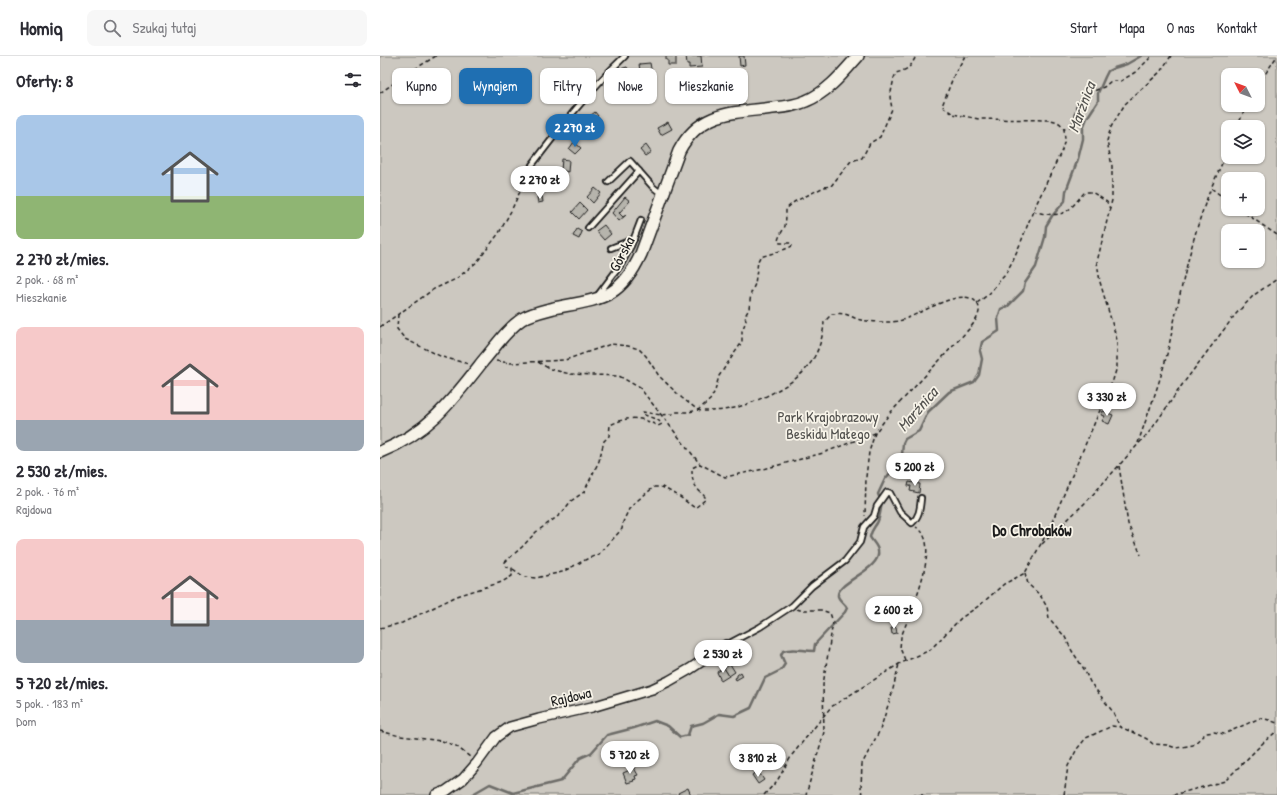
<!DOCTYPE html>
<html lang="pl">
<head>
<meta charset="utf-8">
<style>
  :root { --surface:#fff; --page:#f7f7f7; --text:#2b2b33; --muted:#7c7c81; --line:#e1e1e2; --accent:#1f6fb2 }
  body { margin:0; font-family:"Patrick Hand",sans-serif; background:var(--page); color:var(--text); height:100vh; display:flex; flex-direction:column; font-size:15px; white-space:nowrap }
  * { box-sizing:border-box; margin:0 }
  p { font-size:13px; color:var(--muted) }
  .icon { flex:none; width:22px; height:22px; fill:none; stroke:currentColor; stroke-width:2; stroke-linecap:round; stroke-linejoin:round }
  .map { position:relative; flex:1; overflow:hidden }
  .side { display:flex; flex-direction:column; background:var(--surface); width:380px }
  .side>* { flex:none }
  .hud { position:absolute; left:12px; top:12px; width:380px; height:36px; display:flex; gap:8px }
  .needle { width:26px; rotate:312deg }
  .controls { position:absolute; left:841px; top:12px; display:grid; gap:8px }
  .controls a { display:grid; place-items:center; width:44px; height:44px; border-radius:8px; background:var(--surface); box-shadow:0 1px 3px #0004; font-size:20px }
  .price { position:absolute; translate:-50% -34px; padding:0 9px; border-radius:14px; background:#fff; color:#222; font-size:13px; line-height:26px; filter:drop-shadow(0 1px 2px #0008) }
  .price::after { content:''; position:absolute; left:50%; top:24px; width:12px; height:9px; margin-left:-6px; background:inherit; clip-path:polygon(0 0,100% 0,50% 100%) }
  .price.on { background:var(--accent); color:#fff }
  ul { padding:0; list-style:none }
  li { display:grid; align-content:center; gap:8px; height:212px; padding:0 16px }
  li span { display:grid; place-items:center; height:124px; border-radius:8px; color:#555 }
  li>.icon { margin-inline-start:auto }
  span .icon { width:72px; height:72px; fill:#fffc; stroke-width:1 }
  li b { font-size:17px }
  h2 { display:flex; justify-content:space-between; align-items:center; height:48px; padding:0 16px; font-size:17px }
  .chip { padding:0 14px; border-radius:8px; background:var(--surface); box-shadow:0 1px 3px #0004; font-size:14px; line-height:36px }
  .chip.on { background:var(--accent); color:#fff }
  header { display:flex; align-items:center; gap:24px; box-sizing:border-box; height:56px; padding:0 20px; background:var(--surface); border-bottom:1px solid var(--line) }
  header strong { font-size:19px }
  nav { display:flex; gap:22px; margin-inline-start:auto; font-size:14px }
  .search { width:280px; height:36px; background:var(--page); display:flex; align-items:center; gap:10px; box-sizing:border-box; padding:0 14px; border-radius:8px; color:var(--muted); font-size:15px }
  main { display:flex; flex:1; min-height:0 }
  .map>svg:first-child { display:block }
  .green { fill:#ccc8c0; stroke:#74726e; fill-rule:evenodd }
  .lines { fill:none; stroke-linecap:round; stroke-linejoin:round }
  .stream { stroke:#6d6c68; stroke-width:2.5 }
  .building { fill:#b6b4ac; stroke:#1c1c1c }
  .service-casing { stroke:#1c1c1c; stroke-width:8 }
  .minor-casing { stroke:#1c1c1c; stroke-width:12 }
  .tertiary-casing { stroke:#1c1c1c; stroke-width:14 }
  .path { stroke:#1c1c1c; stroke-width:1.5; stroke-dasharray:4 3; stroke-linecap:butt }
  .service { stroke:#f7f3e8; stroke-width:4.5 }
  .minor { stroke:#f7f3e8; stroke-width:9 }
  .tertiary { stroke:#f7f3e8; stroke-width:11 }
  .labels { text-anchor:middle; stroke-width:3.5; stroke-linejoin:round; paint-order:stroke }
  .street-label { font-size:15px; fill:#1c1c1c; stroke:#f7f3e8 }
  .park-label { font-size:15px; fill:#51504d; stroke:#f7f3e8 }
  .water-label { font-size:16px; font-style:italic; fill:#52514e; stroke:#f7f3e8 }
  .neighbourhood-label { font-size:16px; font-weight:bold; fill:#1c1c1c; stroke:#f7f3e8 }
</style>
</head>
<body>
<header>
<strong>Homiq</strong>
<div class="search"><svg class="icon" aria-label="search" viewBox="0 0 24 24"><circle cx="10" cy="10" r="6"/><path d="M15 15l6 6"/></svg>Szukaj tutaj</div>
<nav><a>Start</a><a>Mapa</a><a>O nas</a><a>Kontakt</a></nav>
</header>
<main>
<section class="side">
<h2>Oferty: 8<svg class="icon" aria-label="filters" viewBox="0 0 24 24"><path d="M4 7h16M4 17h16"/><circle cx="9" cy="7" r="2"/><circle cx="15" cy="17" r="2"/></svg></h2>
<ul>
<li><span style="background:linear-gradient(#a9c7e8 65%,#8fb573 0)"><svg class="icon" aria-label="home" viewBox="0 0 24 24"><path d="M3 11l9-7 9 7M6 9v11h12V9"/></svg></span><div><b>2 270 zł/mies.</b><p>2 pok. · 68 m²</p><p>Mieszkanie</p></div></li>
<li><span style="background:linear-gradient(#f6c9c9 75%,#9aa5b1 0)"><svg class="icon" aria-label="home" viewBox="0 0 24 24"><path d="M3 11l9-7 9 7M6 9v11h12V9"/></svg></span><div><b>2 530 zł/mies.</b><p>2 pok. · 76 m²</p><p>Rajdowa</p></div></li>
<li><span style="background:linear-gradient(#f6c9c9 65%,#9aa5b1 0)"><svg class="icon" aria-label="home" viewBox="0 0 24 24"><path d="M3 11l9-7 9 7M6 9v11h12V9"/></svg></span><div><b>5 720 zł/mies.</b><p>5 pok. · 183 m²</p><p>Dom</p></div></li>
</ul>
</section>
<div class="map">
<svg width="897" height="739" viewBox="0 0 897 739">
  <rect width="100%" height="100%" fill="#eae6dc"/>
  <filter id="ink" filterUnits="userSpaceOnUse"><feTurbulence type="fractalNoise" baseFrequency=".025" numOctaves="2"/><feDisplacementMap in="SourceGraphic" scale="8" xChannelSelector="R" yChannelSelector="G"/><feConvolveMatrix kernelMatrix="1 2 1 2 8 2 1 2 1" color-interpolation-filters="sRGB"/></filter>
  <g filter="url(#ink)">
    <path class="green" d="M 0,0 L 897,0 L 897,739 L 0,739 ZM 848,19 L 878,19 L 878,49 L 848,49 ZM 848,71 L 878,71 L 878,101 L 848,101 ZM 848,123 L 878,123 L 878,153 L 848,153 ZM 848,175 L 878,175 L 878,205 L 848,205 Z"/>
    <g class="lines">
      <path class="stream" d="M 91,739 L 110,728 L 133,737 L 181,725 L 200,702 L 211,697 L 227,679 L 254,672 L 275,665 L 288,670 L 300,681 L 308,679 L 311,670 L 323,667 L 339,658 L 354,660 L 371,652 L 385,622 L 401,614 L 405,608 L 401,599 L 403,595 C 414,591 422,595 434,595 L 435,588 L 465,556 L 467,552 C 465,547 459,545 458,540 C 456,526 502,513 498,495 C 498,490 492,485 490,481 C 491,474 494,472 497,467 C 499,464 502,450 501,447 C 501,444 499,441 498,438 L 505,423 L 518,408 L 522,399 L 523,387 L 525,383 L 539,375 L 548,356 L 569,336 L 594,326 L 599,319 L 602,303 L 600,295 L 602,286 L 619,275 L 618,262 L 621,253 L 628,250 L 643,235 L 645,227 L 656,211 L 665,181 L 666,170 L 672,160 L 685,145 L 686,135 L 698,103 L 703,83 L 703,72 L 707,62 L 718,45 L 718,37 L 725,21 L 728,15 L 734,12 L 747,8 L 761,0"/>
    </g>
    <g class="building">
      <path d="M 286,0 L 296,0 L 296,9 L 288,9 L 288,4 L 286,4 Z"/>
      <path d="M 306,0 L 321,0 L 322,11 L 309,12 L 309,8 L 307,8 Z"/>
      <path d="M 359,0 L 364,0 L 365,9 L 360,10 Z"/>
      <path d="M 270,7 L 272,18 L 262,19 L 262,14 L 260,15 L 259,8 Z"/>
      <path d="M 247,11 L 250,17 L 243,20 L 240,13 Z"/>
      <path d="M 235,27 L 240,27 L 240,29 L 241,29 L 243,41 L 235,42 L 233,30 L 235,30 Z"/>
      <path d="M 215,56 L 218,60 L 213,63 L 210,60 Z"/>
      <path d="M 288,66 L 292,73 L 281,79 L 277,72 Z"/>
      <path d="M 205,74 L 212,79 L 208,84 L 201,78 Z"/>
      <path d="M 194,86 L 201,92 L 195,98 L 189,93 Z"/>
      <path d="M 266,89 L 271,96 L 265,100 L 260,94 Z"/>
      <path d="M 182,103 L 189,104 L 188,116 L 181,114 Z"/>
      <path d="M 215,132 L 221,137 L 213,147 L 207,141 Z"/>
      <path d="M 162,140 L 163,146 L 158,147 L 157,141 Z"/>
      <path d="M 245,141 L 250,145 L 239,157 L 243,161 L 246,159 L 239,165 L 232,157 Z"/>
      <path d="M 200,147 L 207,154 L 199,163 L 192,156 Z"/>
      <path d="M 224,169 L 231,178 L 224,184 L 216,175 Z"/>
      <path d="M 197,173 L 202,176 L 199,183 L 193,180 Z"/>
      <path d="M 723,355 L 733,359 L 729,368 L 722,365 L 725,360 L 721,359 Z"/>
      <path d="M 529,426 L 540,428 L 539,437 L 530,435 L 531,430 L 528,430 Z"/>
      <path d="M 516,571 L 517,577 L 512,578 L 511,572 Z"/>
      <path d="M 350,608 L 355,616 L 349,620 L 344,612 Z"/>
      <path d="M 344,612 L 349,620 L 341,625 L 337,616 Z"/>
      <path d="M 361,616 L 363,620 L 356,624 L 355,622 L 357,621 L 357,619 Z"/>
      <path d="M 254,712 L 258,719 L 255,720 L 256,723 L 253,724 L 254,725 L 247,727 L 243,717 Z"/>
      <path d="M 378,715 L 384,724 L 378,728 L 372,719 Z"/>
      <path d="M 308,732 L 311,739 L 299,739 L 298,737 Z"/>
    </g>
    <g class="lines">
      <defs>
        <g id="service">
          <path d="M 152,109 C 181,71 210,33 245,0"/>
          <path d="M 228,126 L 250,105 L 273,131 L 283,139"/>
          <path d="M 208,172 L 259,115"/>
          <path d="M 231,192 L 254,183"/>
          <path d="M 218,239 L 242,207 L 251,190 L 261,164"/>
          <path d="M 346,589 L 380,571 L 412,550 L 432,530 L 465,505 L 480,486 L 484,471 L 494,460 L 497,450 L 507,436 L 510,437 L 520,456 L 532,467 C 540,460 540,451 541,442"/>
        </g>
        <path id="minor" d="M 56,739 L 66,735 L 83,723 L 97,707 L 116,681 L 130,671 L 159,663 L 212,651 L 272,633 L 289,625 L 310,613 L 346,589"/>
        <path id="tertiary" d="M 0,396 C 49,376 71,346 103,305 C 115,291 127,273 142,263 C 152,257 163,255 174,252 C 219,243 240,244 261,198 L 299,95 C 320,55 353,57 393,52 C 404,51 415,50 426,45 C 448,36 463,17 478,0"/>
      </defs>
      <use href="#service" class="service-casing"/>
      <use href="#minor" class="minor-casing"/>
      <use href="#tertiary" class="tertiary-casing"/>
      <g class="path">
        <path d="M 585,0 L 574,19 L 562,50 L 573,58 L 599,63 L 670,64 C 677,65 681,67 684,73 L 692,70 L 696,51 L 700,44 L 706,38 L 724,31 L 731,25 L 741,25 L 757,15 L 772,0"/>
        <path d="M 878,29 L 897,0"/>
        <path d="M 0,37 L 30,16 L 56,0"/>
        <path d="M 857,71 L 867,49"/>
        <path d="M 848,94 L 831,132 L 848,145"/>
        <path d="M 859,153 L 897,179"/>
        <path d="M 653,155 C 662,158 678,161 687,155 C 694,150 699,142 705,136 L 712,136 L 727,146 L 730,153"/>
        <path d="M 597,247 L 609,238 L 616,229 L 625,219 L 632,206 L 641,186 L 653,155 L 682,94 L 685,83 L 684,73"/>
        <path d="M 18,258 L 17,273 L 25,283 L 48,294 L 62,301 L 89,308"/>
        <path d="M 0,271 L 54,233 L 76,223 L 97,206 L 119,177 L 131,155 L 150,114"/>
        <path d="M 116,305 L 130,307 L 185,304 L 231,288 L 248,290 L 259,293 L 266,300 L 279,320 L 302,342 L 318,354 L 321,355 C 331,355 340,355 349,353 C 370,350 411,330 425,314 C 437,301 443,283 444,266 L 452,258 C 456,258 460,257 464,258 C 470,259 475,263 481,264 C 493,266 506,267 518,265 C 536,262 582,228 597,247 C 603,255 595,266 590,272 L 511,356 L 495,377 L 489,396 L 486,421 L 485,460"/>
        <path d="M 158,306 L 170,313 L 190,318 L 239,320 L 260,332 L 320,408 L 345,421 L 384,413 L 443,397 L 495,377"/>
        <path d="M 758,387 C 768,357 781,324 788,294 C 800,239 810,185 831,132"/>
        <path d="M 739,410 L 748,468 L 761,499"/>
        <path d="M 662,488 L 706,446 L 771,374 L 802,329 L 855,259 L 874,239 L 897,223"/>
        <path d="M 133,513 L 144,521 L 156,522 L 182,516 L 207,503 L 219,498 L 242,473 L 243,466 L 249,453 L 258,444 L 274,431 L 282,431 L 297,439 L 315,452 L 326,443 C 324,438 320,437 317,432 C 312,426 312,419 312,412 L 320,408"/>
        <path d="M 645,517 L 648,528 L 660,539 L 667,551 L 669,562 L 685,581 L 692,595 L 704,613 L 710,626 L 733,656 L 740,671"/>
        <path d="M 417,553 L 420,554 L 441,554 L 450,557 L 453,566 L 443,629 L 444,676 L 426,739"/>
        <path d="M 0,572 L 22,567 L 77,540 L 122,526 L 132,520 L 132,512 L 126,511 L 125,506 L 142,491 L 156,476 L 181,458 L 191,445 L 204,436 L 219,405 L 224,385 L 229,380 L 230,369 C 250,360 259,360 278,370 L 282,368 L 278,364 L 262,358 L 263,356 L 281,359 L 292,358 L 297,356 L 309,356 L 318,354 L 330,344 L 335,335 L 339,320 L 362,286 L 362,275 L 366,265 L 365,260 L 369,253 L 371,237 L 375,228 L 378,205 L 380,201 C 387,199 408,193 412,190 L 411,187 L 400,187 L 398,185 C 399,179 403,175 405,170 C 406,164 406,159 406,153 L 414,146 L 444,131 L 451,130 L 471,105 L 482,102 L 490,87 L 500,81 L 512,53 L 510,41 L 514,22 L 516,17 C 529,13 530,12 536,0"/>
        <path d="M 525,604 L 520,592 L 521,581 C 530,557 555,503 544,480 C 543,476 540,474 536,471"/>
        <path d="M 0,675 L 20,680 L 62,685 L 76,690 L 90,701"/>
        <path d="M 384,739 L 397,725 L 412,699 L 451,651 L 519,608 L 550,594 L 581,562 L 600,549 L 624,528 L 645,517 L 669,473 L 733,324 L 737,311 L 737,284 L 720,226 L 717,206 L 732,144 L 732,110 L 727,85 L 731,71 L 745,48 L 780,16 L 791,0"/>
        <path d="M 482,739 L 481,731 L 482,708 L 500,674 L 512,637 L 519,608"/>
        <path d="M 518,739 L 544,739"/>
        <path d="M 684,739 L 688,710 L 697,693 L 706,682 L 732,670 L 740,671 L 759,679 L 767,683 L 773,688 L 787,689 L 796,692 L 813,689 L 826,677 L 834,676 L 844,678 L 880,662 L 889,664 L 897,667"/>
        <path d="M 793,739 L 845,725 L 885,685 L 897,675"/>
      </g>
      <use href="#service" class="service"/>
      <use href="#minor" class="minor"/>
      <use href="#tertiary" class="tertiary"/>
    </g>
  </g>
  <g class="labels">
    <g class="street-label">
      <text transform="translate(242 198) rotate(-62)" y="5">Górska</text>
      <text transform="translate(191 641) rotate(-13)" y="5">Rajdowa</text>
    </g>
    <g class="park-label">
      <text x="448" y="366">Park Krajobrazowy<tspan x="448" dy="17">Beskidu Małego</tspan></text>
    </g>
    <g class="water-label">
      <text transform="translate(701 51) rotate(-70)" y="6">Marźnica</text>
      <text transform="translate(537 353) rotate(-49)" y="6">Marźnica</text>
    </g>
    <g class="neighbourhood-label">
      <text x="652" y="480">Do Chrobaków</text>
    </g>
  </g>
</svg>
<div class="controls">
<a><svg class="needle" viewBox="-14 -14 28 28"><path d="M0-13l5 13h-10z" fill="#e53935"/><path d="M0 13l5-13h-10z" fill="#7c7c81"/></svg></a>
<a><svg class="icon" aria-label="layers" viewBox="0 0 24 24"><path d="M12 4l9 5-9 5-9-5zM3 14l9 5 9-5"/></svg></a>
<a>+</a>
<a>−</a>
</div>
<b class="price on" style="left:195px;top:92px">2 270 zł</b>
<b class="price" style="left:160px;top:144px">2 270 zł</b>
<b class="price" style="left:727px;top:361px">3 330 zł</b>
<b class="price" style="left:535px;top:431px">5 200 zł</b>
<b class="price" style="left:514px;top:574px">2 600 zł</b>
<b class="price" style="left:343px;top:618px">2 530 zł</b>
<b class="price" style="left:250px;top:719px">5 720 zł</b>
<b class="price" style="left:378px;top:722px">3 810 zł</b>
<div class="hud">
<a class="chip">Kupno</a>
<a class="chip on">Wynajem</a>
<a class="chip">Filtry</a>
<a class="chip">Nowe</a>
<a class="chip">Mieszkanie</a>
</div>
</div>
</main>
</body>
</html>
